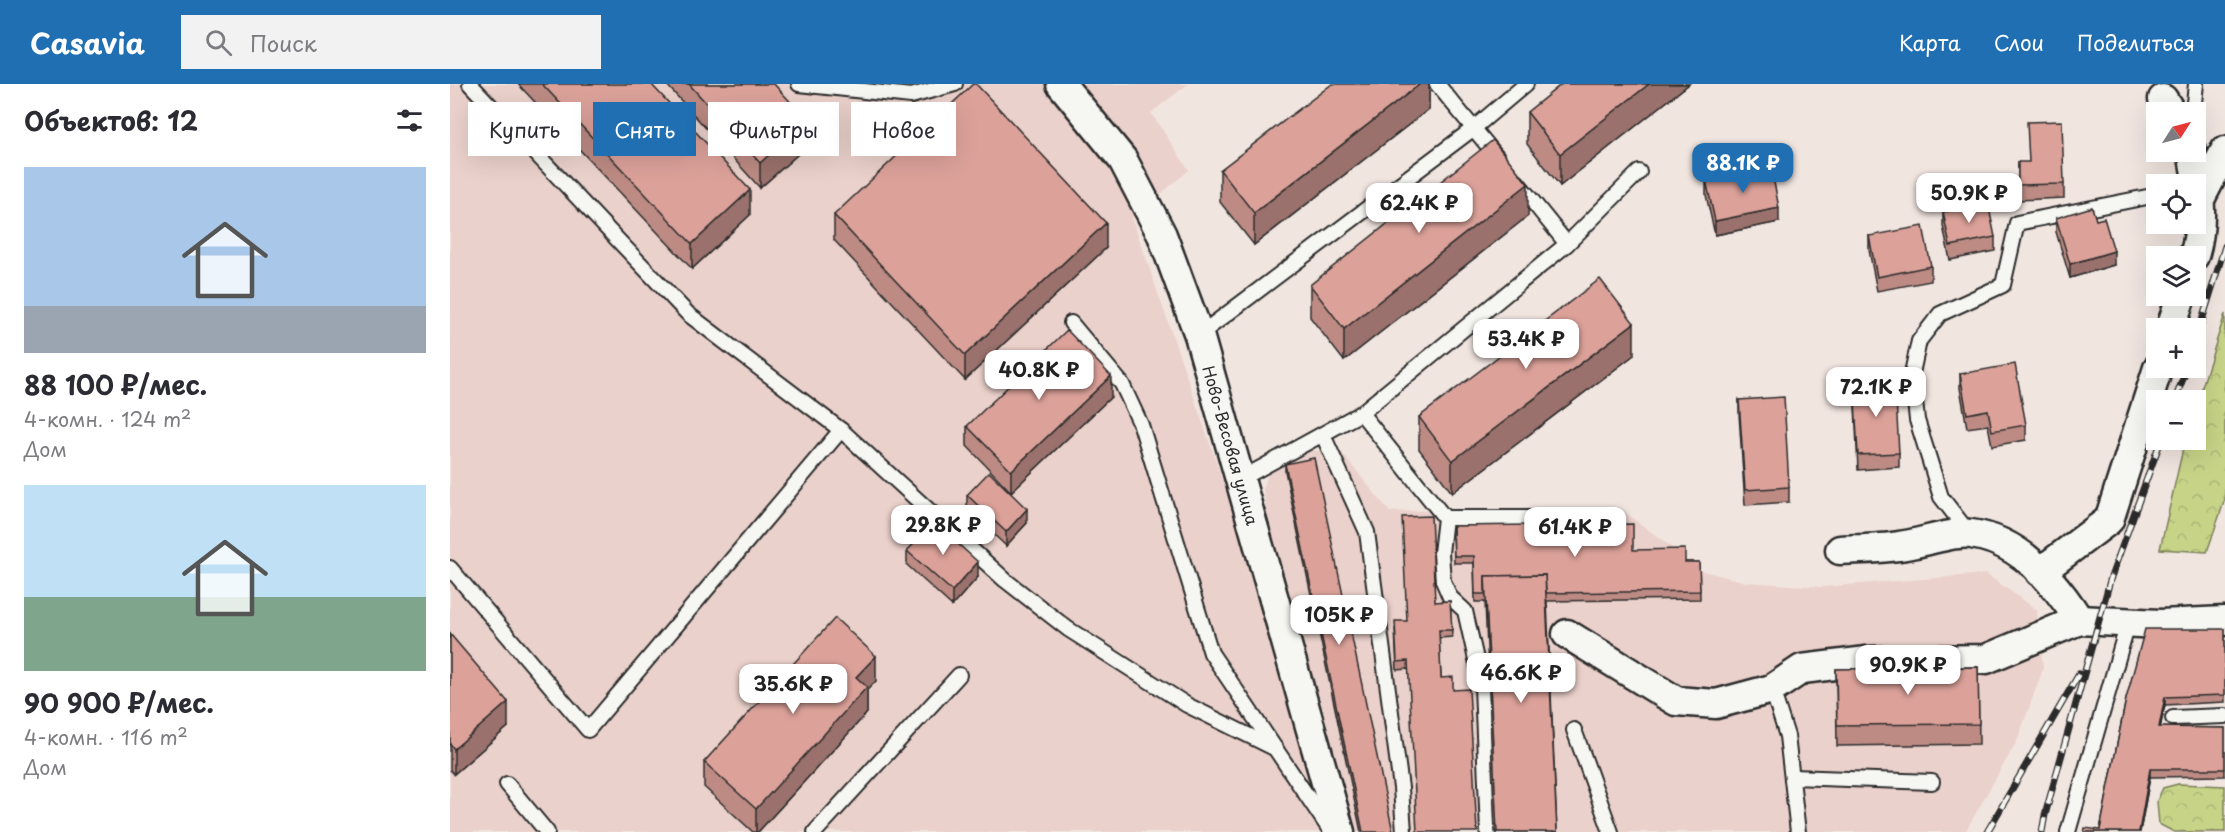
<!DOCTYPE html>
<html lang="ru">
<head>
<meta charset="utf-8">
<style>
  :root { --surface:#fff; --page:#f2f2f3; --text:#2b2b33; --muted:#7c7c81; --accent:#1f6fb2 }
  body { margin:0; font-family:"Playpen Sans",sans-serif; background:var(--page); color:var(--text); height:100vh; display:flex; flex-direction:column; font-size:22px; white-space:nowrap }
  * { box-sizing:border-box; margin:0 }
  p { font-size:20px; color:var(--muted) }
  .icon { flex:none; width:33px; height:33px; fill:none; stroke:currentColor; stroke-width:2; stroke-linecap:round; stroke-linejoin:round }
  .map { position:relative; flex:1; overflow:hidden }
  .panel { display:flex; flex-direction:column; background:var(--surface); width:450px }
  .panel>* { flex:none }
  .banner { position:absolute; left:18px; top:18px; width:570px; height:54px; display:flex; gap:12px }
  .needle { width:39px; rotate:54deg }
  .controls { position:absolute; left:1696px; top:18px; display:grid; gap:12px }
  .controls a { display:grid; place-items:center; width:60px; height:60px; border-radius:0px; background:var(--surface); box-shadow:0 6px 24px #0002; font-size:30px }
  .price { position:absolute; translate:-50% -51px; padding:0 14px; border-radius:12px; background:#fff; color:#222; font-size:20px; line-height:39px; filter:drop-shadow(0 2px 3px #0008) }
  .price::after { content:''; position:absolute; left:50%; top:36px; width:18px; height:14px; margin-left:-9px; background:inherit; clip-path:polygon(0 0,100% 0,50% 100%) }
  .price.selected { background:var(--accent); color:#fff }
  ul { padding:0; list-style:none }
  li { display:grid; align-content:center; gap:12px; height:318px; padding:0 24px }
  li span { display:grid; place-items:center; height:186px; border-radius:0px; color:#555 }
  li>.icon { margin-inline-start:auto }
  span .icon { width:108px; height:108px; fill:#fffc; stroke-width:1 }
  li b { font-size:26px }
  h2 { display:flex; justify-content:space-between; align-items:center; height:72px; padding:0 24px; font-size:26px }
  .chip { padding:0 21px; border-radius:0px; background:var(--surface); box-shadow:0 6px 24px #0002; font-size:21px; line-height:54px }
  .chip.selected { background:var(--accent); color:#fff }
  header { display:flex; align-items:center; gap:36px; box-sizing:border-box; height:84px; padding:0 30px; background:var(--accent); color:#fff }
  header strong { font-size:28px }
  nav { display:flex; gap:33px; margin-inline-start:auto; font-size:21px }
  .search { width:420px; height:54px; background:var(--page); display:flex; align-items:center; gap:15px; box-sizing:border-box; padding:0 21px; border-radius:0px; color:var(--muted); font-size:22px }
  main { display:flex; flex:1; min-height:0 }
  .map>svg:first-child { display:block }
  .built { fill:#ebd1cb }
  .forest { fill:url(#forest-crowns); stroke:#797f59; stroke-width:1.5 }
  .lines { fill:none; stroke-linecap:round; stroke-linejoin:round }
  .lane-casing { stroke:#2b2b2b; stroke-width:18 }
  .street-casing { stroke:#2b2b2b; stroke-width:33 }
  .lane { stroke:#f6f6f2; stroke-width:14 }
  .street { stroke:#f6f6f2; stroke-width:28 }
  .rail-casing { stroke:#2b2b2b; stroke-width:7 }
  .rail { stroke:#f6f6f2; stroke-width:4.5; stroke-dasharray:14; stroke-linecap:butt }
  .wall { fill:#bd8b84; stroke:#2b2b2b; stroke-width:1.5 }
  .shaded-wall { fill:#9a716c; stroke:#2b2b2b; stroke-width:1.5 }
  .building { fill:#dca29a; stroke:#2b2b2b; stroke-width:1.5 }
  .labels { text-anchor:middle; stroke-width:4.5; stroke-linejoin:round; paint-order:stroke }
  .street-label { font-size:16px; fill:#2b2b2b; stroke:#f6f6f2 }
</style>
</head>
<body>
<header>
<strong>Casavia</strong>
<div class="search"><svg class="icon" aria-label="search" viewBox="0 0 24 24"><circle cx="10" cy="10" r="6"/><path d="M15 15l6 6"/></svg>Поиск</div>
<nav><a>Карта</a><a>Слои</a><a>Поделиться</a></nav>
</header>
<main>
<section class="panel">
<h2>Объектов: 12<svg class="icon" aria-label="filters" viewBox="0 0 24 24"><path d="M4 7h16M4 17h16"/><circle cx="9" cy="7" r="2"/><circle cx="15" cy="17" r="2"/></svg></h2>
<ul>
<li><span style="background:linear-gradient(#a9c7e8 75%,#9aa5b1 0)"><svg class="icon" aria-label="home" viewBox="0 0 24 24"><path d="M3 11l9-7 9 7M6 9v11h12V9"/></svg></span><div><b>88 100 ₽/мес.</b><p>4-комн. · 124 m²</p><p>Дом</p></div></li>
<li><span style="background:linear-gradient(#bfe0f5 60%,#7fa58c 0)"><svg class="icon" aria-label="home" viewBox="0 0 24 24"><path d="M3 11l9-7 9 7M6 9v11h12V9"/></svg></span><div><b>90 900 ₽/мес.</b><p>4-комн. · 116 m²</p><p>Дом</p></div></li>
</ul>
</section>
<div class="map">
<svg width="1775" height="748" viewBox="0 0 1775 748">
  <defs>
    <pattern id="forest-crowns" width="20" height="18" patternUnits="userSpaceOnUse" patternTransform="scale(1.5)"><rect width="20" height="18" fill="#c7d387"/><path d="M2 6a3 3 0 1 1 6 0M12 15a3 3 0 1 1 6 0" fill="none" stroke="#abb575"/></pattern>
  </defs>
  <rect width="100%" height="100%" fill="#f1e5e0"/>
  <filter id="ink" filterUnits="userSpaceOnUse"><feTurbulence type="fractalNoise" baseFrequency=".0167" numOctaves="2"/><feDisplacementMap in="SourceGraphic" scale="12" xChannelSelector="R" yChannelSelector="G"/><feConvolveMatrix kernelMatrix="1 2 1 2 8 2 1 2 1" color-interpolation-filters="sRGB"/></filter>
  <g filter="url(#ink)">
    <g class="built">
      <path d="M 0,0 L 738,0 L 701,29 L 739,86 L 682,134 L 778,412 L 848,638 L 878,748 L 0,748 Z"/>
      <path d="M 860,366 L 891,368 L 940,428 L 1019,425 L 1174,428 L 1235,473 L 1235,486 L 1249,486 L 1296,498 L 1372,503 L 1536,490 L 1587,526 L 1593,585 L 1567,657 L 1515,748 L 904,748 L 816,425 L 813,405 L 819,387 Z"/>
    </g>
    <g class="forest">
      <path d="M 1775,230 L 1775,415 L 1757,468 L 1710,465 L 1735,356 L 1746,356 L 1746,322 Z"/>
      <path d="M 1728,700 L 1775,702 L 1775,748 L 1724,748 L 1709,740 L 1707,717 L 1713,704 Z"/>
    </g>
    <g class="lines">
      <defs>
        <g id="lane">
          <path d="M 20,0 L 238,230 L 391,346 L 555,496 L 618,545 L 737,621 L 826,665"/>
          <path d="M 349,0 L 461,12 L 505,0"/>
          <path d="M 987,0 L 1048,74"/>
          <path d="M 1743,28 L 1746,0"/>
          <path d="M 1117,160 L 1189,88"/>
          <path d="M 621,239 L 672,300 L 691,341 L 761,569 L 880,746"/>
          <path d="M 749,251 L 1024,44 L 1076,0"/>
          <path d="M 911,329 L 995,434 L 1162,434"/>
          <path d="M 873,351 L 917,448 L 951,704 L 954,748"/>
          <path d="M 789,396 L 911,329 L 1117,160 L 1067,98"/>
          <path d="M 995,434 L 991,469 L 993,497 L 1000,513 L 1015,527 L 1032,602 L 1038,748"/>
          <path d="M 1519,449 L 1491,413 L 1467,336 L 1462,289 L 1469,257 L 1490,230 L 1553,201 L 1567,139 L 1707,111"/>
          <path d="M 0,484 L 138,646 L 391,346"/>
          <path d="M 1322,605 L 1337,652 L 1348,748"/>
          <path d="M 1723,634 L 1775,632"/>
          <path d="M 1124,646 L 1161,748"/>
          <path d="M 1342,693 L 1482,698"/>
          <path d="M 57,700 L 97,748"/>
          <path d="M 365,748 L 509,591"/>
          <path d="M 1618,748 L 1678,539"/>
        </g>
        <g id="street">
          <path id="s1" d="M 611,0 L 673,76 L 712,151 L 749,251 L 890,748"/>
          <path d="M 1713,15 L 1721,28"/>
          <path d="M 1742,68 C 1749,103 1755,137 1744,172"/>
          <path d="M 1751,113 L 1775,67"/>
          <path d="M 1721,244 L 1731,212"/>
          <path d="M 1390,466 C 1409,465 1430,465 1449,462 C 1470,460 1502,447 1521,450 C 1569,456 1605,498 1629,536"/>
          <path d="M 1590,488 L 1659,436 L 1708,284"/>
          <path d="M 1117,550 L 1226,617 L 1266,620 L 1322,605 L 1352,585 L 1417,577 L 1536,575 L 1629,536 L 1710,540 L 1775,537"/>
        </g>
      </defs>
      <use href="#lane" class="lane-casing"/>
      <use href="#street" class="street-casing"/>
      <use href="#lane" class="lane"/>
      <use href="#street" class="street"/>
      <defs>
        <g id="rail">
          <path d="M 1746,256 L 1775,162"/>
          <path d="M 1725,316 L 1737,284"/>
          <path d="M 1537,748 L 1629,590"/>
          <path d="M 1592,748 L 1595,731 L 1661,493 L 1711,356"/>
        </g>
      </defs>
      <use href="#rail" class="rail-casing"/>
      <use href="#rail" class="rail"/>
    </g>
    <g class="wall">
      <path d="M 68,0 L 201,0 L 300,131 L 242,185 Z"/>
      <path d="M 216,0 L 324,0 L 357,62 L 310,104 Z"/>
      <path d="M 979,0 L 979,25 L 804,161 L 770,118 L 770,86 Z"/>
      <path d="M 1112,0 L 1239,0 L 1110,102 L 1077,60 L 1077,28 Z"/>
      <path d="M 1568,78 L 1614,100 L 1614,114 L 1568,116 Z"/>
      <path d="M 1256,96 L 1329,138 L 1265,151 L 1256,111 Z"/>
      <path d="M 1493,128 L 1545,153 L 1545,167 L 1500,176 L 1493,142 Z"/>
      <path d="M 384,131 L 656,164 L 515,296 L 384,156 Z"/>
      <path d="M 1078,132 L 894,277 L 860,233 L 860,201 Z"/>
      <path d="M 1606,134 L 1646,136 L 1664,181 L 1620,194 L 1606,148 Z"/>
      <path d="M 1419,152 L 1481,182 L 1481,197 L 1427,207 L 1419,166 Z"/>
      <path d="M 1184,271 L 1002,409 L 969,365 L 969,333 Z"/>
      <path d="M 1510,290 L 1576,341 L 1576,356 L 1542,362 L 1538,341 L 1517,344 L 1510,304 Z"/>
      <path d="M 1404,299 L 1449,369 L 1449,383 L 1408,386 Z"/>
      <path d="M 661,313 L 561,408 L 517,362 L 517,342 Z"/>
      <path d="M 1289,316 L 1339,403 L 1339,418 L 1295,421 L 1289,330 Z"/>
      <path d="M 835,380 L 943,748 L 911,748 L 835,387 Z"/>
      <path d="M 517,411 L 577,439 L 556,462 L 517,425 Z"/>
      <path d="M 1003,442 L 1183,466 L 1235,478 L 1249,478 L 1250,515 L 1097,517 L 1107,748 L 1045,748 L 1035,518 L 1025,518 L 1024,479 L 1004,479 Z"/>
      <path d="M 457,467 L 528,493 L 502,522 L 457,481 Z"/>
      <path d="M 1000,517 L 1002,553 L 989,554 L 991,594 L 1003,606 L 1027,748 L 958,585 L 947,586 L 945,545 L 985,518 Z"/>
      <path d="M 1775,545 L 1775,618 L 1715,621 L 1710,643 L 1775,644 L 1775,692 L 1700,693 L 1690,748 L 1634,748 L 1650,746 L 1676,615 Z"/>
      <path d="M 0,550 L 58,643 L 4,690 L 0,686 Z"/>
      <path d="M 1528,583 L 1529,660 L 1387,662 L 1386,585 Z"/>
      <path d="M 426,597 L 417,606 L 417,629 L 308,748 L 303,748 L 254,703 L 254,678 Z"/>
    </g>
    <g class="shaded-wall">
      <path d="M 970,0 L 979,0 L 979,25 L 804,161 L 804,129 Z"/>
      <path d="M 1199,0 L 1239,0 L 1110,102 L 1110,70 Z"/>
      <path d="M 357,36 L 357,62 L 310,104 L 310,79 Z"/>
      <path d="M 1078,100 L 1078,132 L 894,277 L 894,245 Z"/>
      <path d="M 300,106 L 300,131 L 242,185 L 242,160 Z"/>
      <path d="M 1329,124 L 1329,138 L 1265,151 L 1265,137 Z"/>
      <path d="M 656,139 L 656,164 L 515,296 L 515,271 Z"/>
      <path d="M 1664,167 L 1664,181 L 1620,194 L 1620,180 Z"/>
      <path d="M 1184,239 L 1184,271 L 1002,409 L 1002,377 Z"/>
      <path d="M 661,292 L 661,313 L 561,408 L 561,387 Z"/>
      <path d="M 577,425 L 577,439 L 556,462 L 556,448 Z"/>
      <path d="M 528,478 L 528,493 L 502,522 L 502,507 Z"/>
      <path d="M 426,572 L 426,597 L 417,606 L 417,629 L 308,748 L 306,748 L 306,725 L 406,593 Z"/>
      <path d="M 1715,613 L 1715,621 L 1709,650 L 1709,643 Z"/>
      <path d="M 58,618 L 58,643 L 4,690 L 4,665 Z"/>
      <path d="M 1700,685 L 1700,693 L 1690,748 L 1689,748 Z"/>
    </g>
    <g class="building">
      <path d="M 92,0 L 201,0 L 300,106 L 242,160 Z"/>
      <path d="M 239,0 L 324,0 L 357,36 L 310,79 Z"/>
      <path d="M 523,0 L 526,0 L 656,139 L 515,271 L 384,131 Z"/>
      <path d="M 882,0 L 970,0 L 804,129 L 770,86 Z"/>
      <path d="M 1112,0 L 1199,0 L 1110,70 L 1077,28 Z"/>
      <path d="M 1612,37 L 1614,100 L 1568,101 L 1568,78 L 1579,78 L 1577,38 Z"/>
      <path d="M 1043,56 L 1078,100 L 894,245 L 860,201 Z"/>
      <path d="M 1321,83 L 1329,124 L 1265,137 L 1256,96 Z"/>
      <path d="M 1538,119 L 1545,153 L 1500,162 L 1493,128 Z"/>
      <path d="M 1642,123 L 1646,136 L 1654,134 L 1664,167 L 1620,180 L 1606,134 Z"/>
      <path d="M 1473,142 L 1481,182 L 1427,193 L 1419,152 Z"/>
      <path d="M 1150,195 L 1184,239 L 1002,377 L 969,333 Z"/>
      <path d="M 617,246 L 661,292 L 561,387 L 517,342 Z"/>
      <path d="M 1565,280 L 1576,341 L 1542,347 L 1538,326 L 1517,330 L 1510,290 Z"/>
      <path d="M 1445,297 L 1449,369 L 1408,371 L 1404,299 Z"/>
      <path d="M 1334,313 L 1339,403 L 1295,406 L 1289,316 Z"/>
      <path d="M 864,374 L 943,748 L 913,748 L 835,380 Z"/>
      <path d="M 539,388 L 577,425 L 556,448 L 517,411 Z"/>
      <path d="M 981,432 L 985,518 L 1000,517 L 1002,546 L 989,546 L 991,594 L 1003,593 L 1003,606 L 1019,605 L 1027,748 L 967,748 L 958,577 L 947,578 L 945,537 L 957,537 L 952,433 Z"/>
      <path d="M 484,438 L 528,478 L 502,507 L 457,467 Z"/>
      <path d="M 1183,440 L 1183,466 L 1235,465 L 1235,478 L 1249,478 L 1250,507 L 1096,509 L 1095,491 L 1035,492 L 1035,510 L 1025,510 L 1024,472 L 1004,472 L 1003,442 Z"/>
      <path d="M 1095,491 L 1107,748 L 1047,748 L 1035,492 Z"/>
      <path d="M 385,534 L 426,572 L 406,593 L 417,603 L 306,725 L 254,678 Z"/>
      <path d="M 1695,545 L 1775,545 L 1775,611 L 1715,613 L 1709,643 L 1775,644 L 1775,685 L 1700,685 L 1689,748 L 1634,748 L 1635,744 L 1650,746 L 1676,615 Z"/>
      <path d="M 0,550 L 58,618 L 4,665 L 0,660 Z"/>
      <path d="M 1528,583 L 1529,640 L 1387,641 L 1386,585 Z"/>
    </g>
  </g>
  <g class="labels">
    <g class="street-label">
      <text dy="6" stroke="none"><textPath href="#s1" startOffset="404">Ново-Весовая улица</textPath></text>
    </g>
  </g>
</svg>
<div class="controls">
<a><svg class="needle" viewBox="-14 -14 28 28"><path d="M0-13l5 13h-10z" fill="#e53935"/><path d="M0 13l5-13h-10z" fill="#7c7c81"/></svg></a>
<a><svg class="icon" aria-label="locate" viewBox="0 0 24 24"><circle cx="12" cy="12" r="6"/><path d="M12 2v4M12 18v4M2 12h4M18 12h4"/></svg></a>
<a><svg class="icon" aria-label="layers" viewBox="0 0 24 24"><path d="M12 4l9 5-9 5-9-5zM3 14l9 5 9-5"/></svg></a>
<a>+</a>
<a>−</a>
</div>
<b class="price selected" style="left:1293px;top:110px">88.1K ₽</b>
<b class="price" style="left:1519px;top:140px">50.9K ₽</b>
<b class="price" style="left:969px;top:150px">62.4K ₽</b>
<b class="price" style="left:1076px;top:286px">53.4K ₽</b>
<b class="price" style="left:589px;top:317px">40.8K ₽</b>
<b class="price" style="left:1426px;top:334px">72.1K ₽</b>
<b class="price" style="left:493px;top:472px">29.8K ₽</b>
<b class="price" style="left:1125px;top:474px">61.4K ₽</b>
<b class="price" style="left:889px;top:562px">105K ₽</b>
<b class="price" style="left:1458px;top:612px">90.9K ₽</b>
<b class="price" style="left:1071px;top:620px">46.6K ₽</b>
<b class="price" style="left:343px;top:631px">35.6K ₽</b>
<div class="banner">
<a class="chip">Купить</a>
<a class="chip selected">Снять</a>
<a class="chip">Фильтры</a>
<a class="chip">Новое</a>
</div>
</div>
</main>
</body>
</html>
